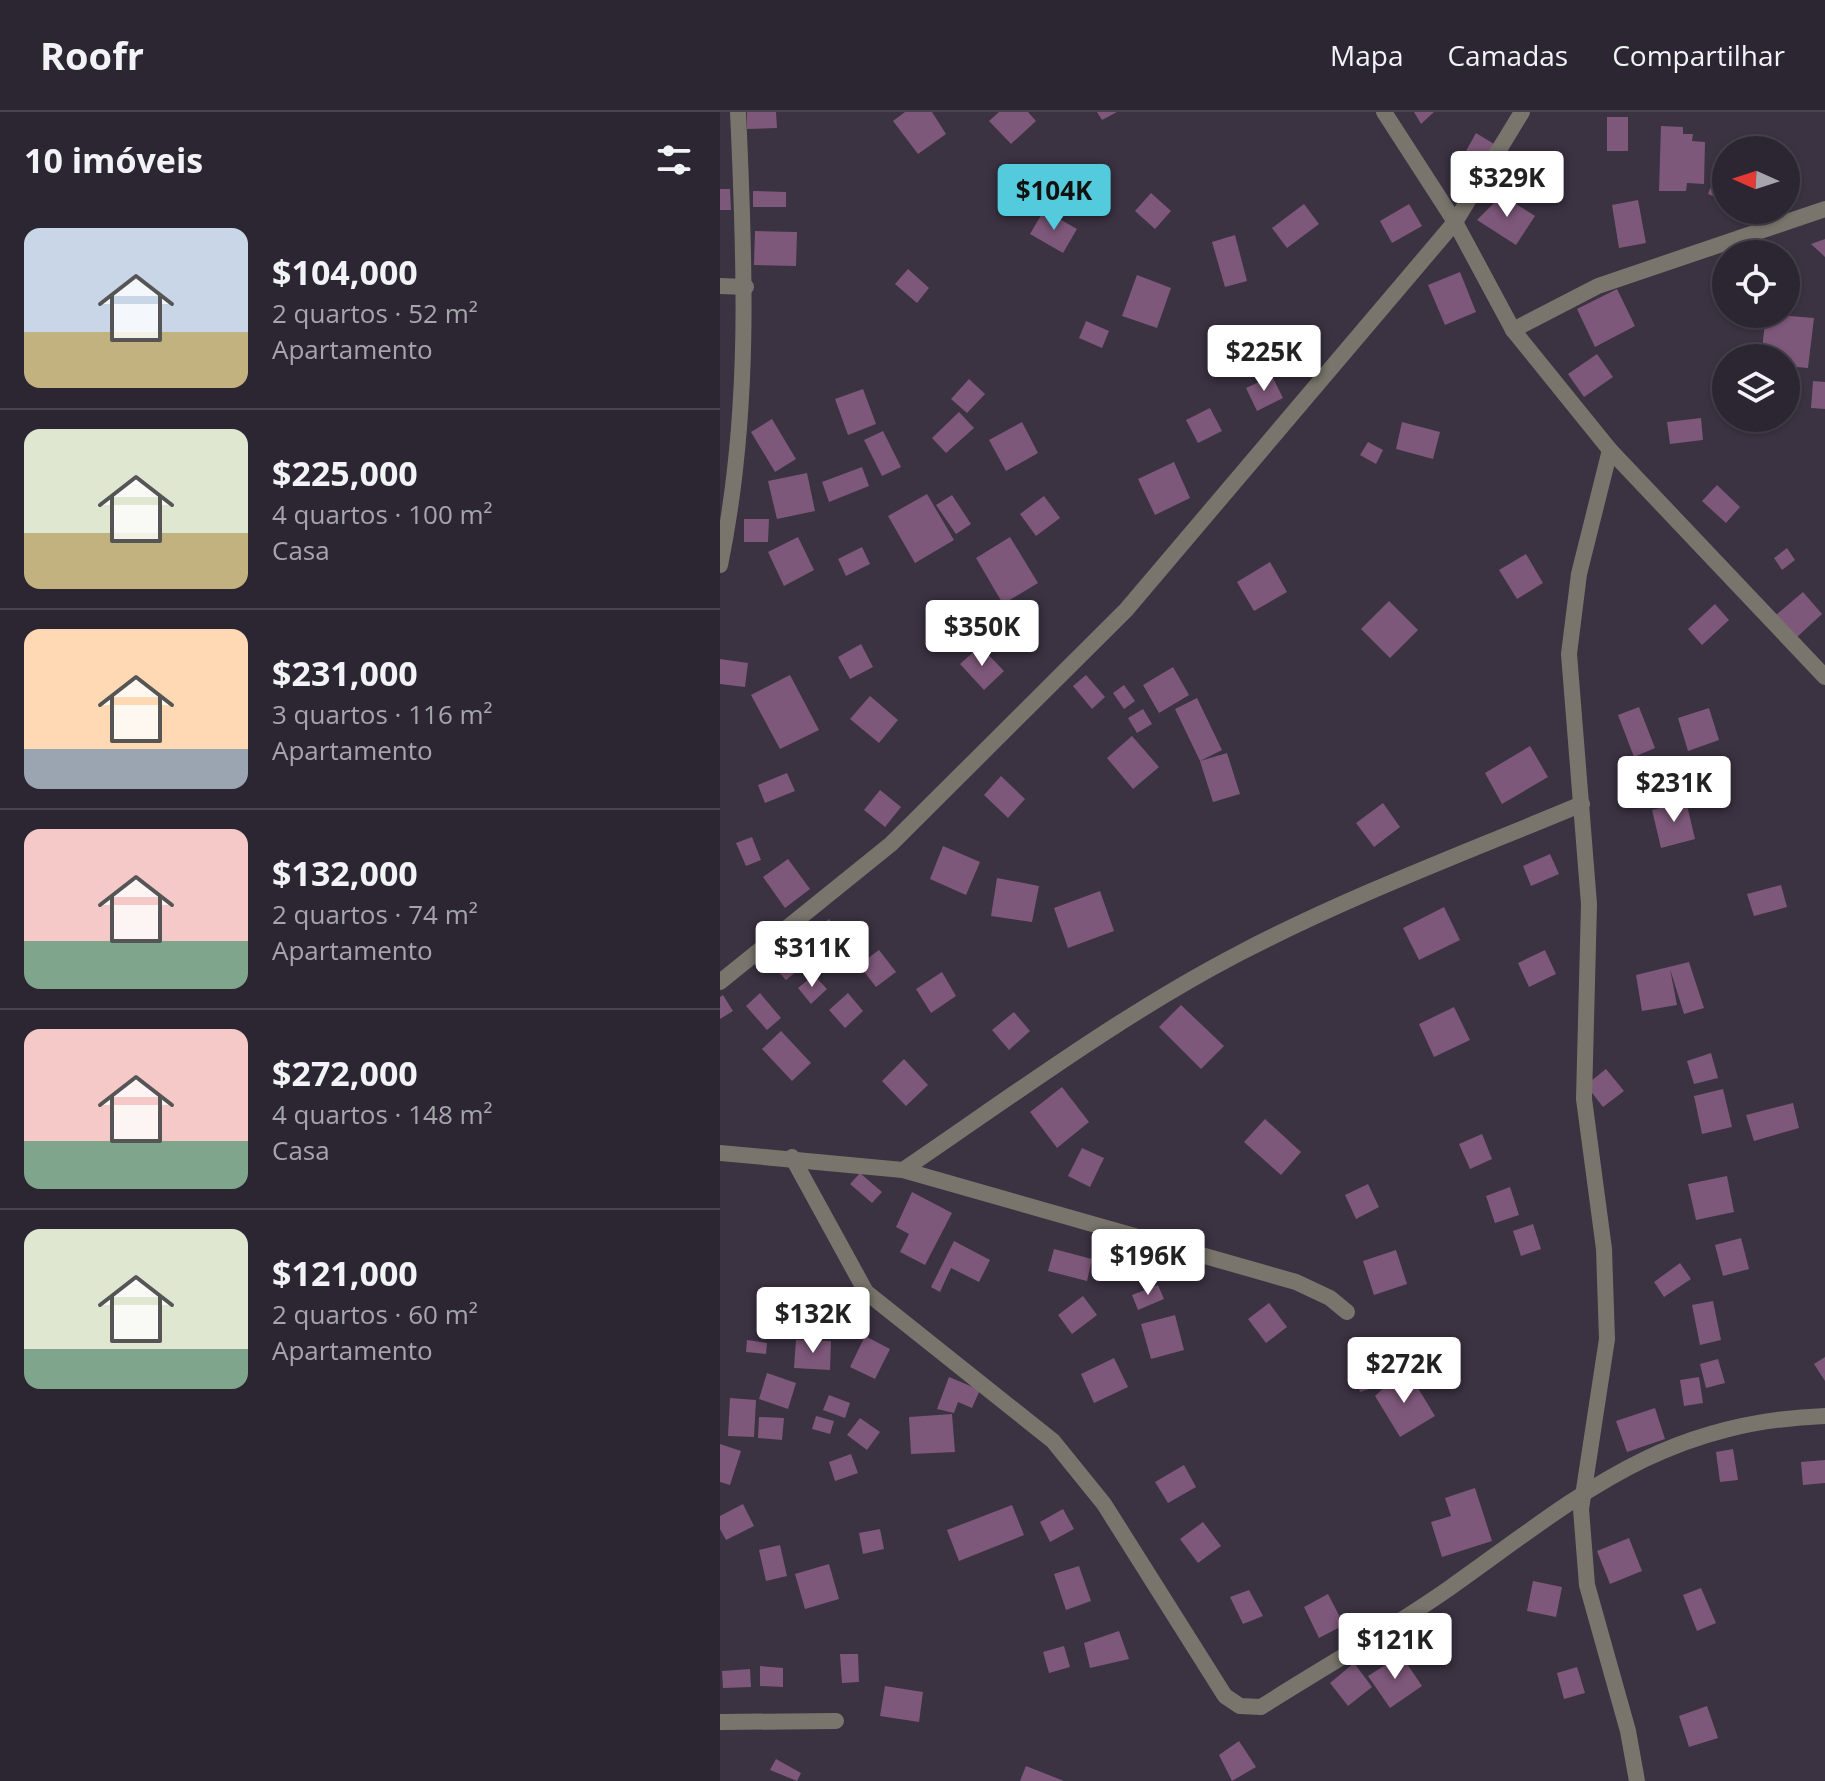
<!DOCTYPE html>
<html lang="pt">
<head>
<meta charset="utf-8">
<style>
  :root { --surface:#2c2632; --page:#342e3a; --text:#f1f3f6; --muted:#a6a5ac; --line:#48434d; --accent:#53cbdc }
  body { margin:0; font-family:"Open Sans",sans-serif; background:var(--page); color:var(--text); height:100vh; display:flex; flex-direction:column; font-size:30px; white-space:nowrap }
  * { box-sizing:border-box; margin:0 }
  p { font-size:26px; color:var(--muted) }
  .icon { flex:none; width:44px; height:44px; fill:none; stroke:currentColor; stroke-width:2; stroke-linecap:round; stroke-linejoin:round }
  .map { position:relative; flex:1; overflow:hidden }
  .panel { display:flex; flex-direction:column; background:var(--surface); width:720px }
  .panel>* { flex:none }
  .needle { width:52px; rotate:273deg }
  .buttons { position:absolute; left:992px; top:24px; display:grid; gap:16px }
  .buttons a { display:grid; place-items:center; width:88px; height:88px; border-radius:50%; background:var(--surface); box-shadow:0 2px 6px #0004,0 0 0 2px var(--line); font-size:40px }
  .price { position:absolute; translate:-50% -68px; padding:0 18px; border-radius:8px; background:#fff; color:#222; font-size:26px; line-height:52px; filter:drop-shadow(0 2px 4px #0008) }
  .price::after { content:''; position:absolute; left:50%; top:48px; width:24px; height:18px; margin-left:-12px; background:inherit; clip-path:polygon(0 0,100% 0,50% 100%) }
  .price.active { background:var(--accent); color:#111 }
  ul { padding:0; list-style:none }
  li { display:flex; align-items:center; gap:24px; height:200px; padding:0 24px }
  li+li { border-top:2px solid var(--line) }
  li span { display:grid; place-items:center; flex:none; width:224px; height:160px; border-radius:16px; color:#555 }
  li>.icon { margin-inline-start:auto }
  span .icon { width:96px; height:96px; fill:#fffc; stroke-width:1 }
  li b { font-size:34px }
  h2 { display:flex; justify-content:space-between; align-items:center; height:96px; padding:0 24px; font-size:34px }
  header { display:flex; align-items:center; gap:48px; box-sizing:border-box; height:112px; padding:0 40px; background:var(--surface); border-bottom:2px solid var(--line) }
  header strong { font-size:38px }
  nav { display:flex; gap:44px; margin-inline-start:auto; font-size:28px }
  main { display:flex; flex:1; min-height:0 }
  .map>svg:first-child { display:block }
  .building { fill:#7e587a }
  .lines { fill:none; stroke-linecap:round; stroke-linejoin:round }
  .minor { stroke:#79756c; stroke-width:16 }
</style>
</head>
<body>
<header>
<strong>Roofr</strong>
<nav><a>Mapa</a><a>Camadas</a><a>Compartilhar</a></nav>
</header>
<main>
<section class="panel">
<h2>10 imóveis<svg class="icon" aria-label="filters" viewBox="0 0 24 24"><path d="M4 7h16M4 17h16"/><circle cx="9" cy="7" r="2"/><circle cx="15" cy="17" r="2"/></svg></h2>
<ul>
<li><span style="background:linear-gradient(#c9d6e8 65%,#c2b280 0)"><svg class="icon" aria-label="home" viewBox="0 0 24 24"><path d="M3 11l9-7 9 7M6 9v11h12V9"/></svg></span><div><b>$104,000</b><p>2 quartos · 52 m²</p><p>Apartamento</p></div></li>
<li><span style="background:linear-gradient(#dfe7d0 65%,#c2b280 0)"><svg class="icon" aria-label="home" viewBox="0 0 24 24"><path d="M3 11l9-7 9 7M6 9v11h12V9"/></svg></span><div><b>$225,000</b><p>4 quartos · 100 m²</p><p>Casa</p></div></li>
<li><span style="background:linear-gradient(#ffd9b3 75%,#9aa5b1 0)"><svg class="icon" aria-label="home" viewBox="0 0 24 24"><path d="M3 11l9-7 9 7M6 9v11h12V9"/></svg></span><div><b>$231,000</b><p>3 quartos · 116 m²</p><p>Apartamento</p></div></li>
<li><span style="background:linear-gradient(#f6c9c9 70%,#7fa58c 0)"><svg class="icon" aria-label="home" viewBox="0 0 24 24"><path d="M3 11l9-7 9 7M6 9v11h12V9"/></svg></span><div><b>$132,000</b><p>2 quartos · 74 m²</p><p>Apartamento</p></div></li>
<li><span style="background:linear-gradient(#f6c9c9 70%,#7fa58c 0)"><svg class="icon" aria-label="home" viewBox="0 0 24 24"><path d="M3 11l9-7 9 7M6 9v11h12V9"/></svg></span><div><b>$272,000</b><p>4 quartos · 148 m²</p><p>Casa</p></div></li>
<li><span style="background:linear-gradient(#dfe7d0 75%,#7fa58c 0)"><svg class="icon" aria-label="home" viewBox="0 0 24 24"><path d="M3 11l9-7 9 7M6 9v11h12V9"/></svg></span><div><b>$121,000</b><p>2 quartos · 60 m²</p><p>Apartamento</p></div></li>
</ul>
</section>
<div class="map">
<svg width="1105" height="1669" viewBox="0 0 1105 1669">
  <rect width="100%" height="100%" fill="#3b3242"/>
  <g class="building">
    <path d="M 27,0 L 56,0 L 57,16 L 27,17 Z"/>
    <path d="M 185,0 L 212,0 L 226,22 L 198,42 L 173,9 Z"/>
    <path d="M 279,0 L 308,0 L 316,9 L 291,32 L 269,9 Z"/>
    <path d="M 377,0 L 397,0 L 382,8 Z"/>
    <path d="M 694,0 L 714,0 L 701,12 Z"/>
    <rect x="887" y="5" width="21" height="34"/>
    <path d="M 941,14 L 963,15 L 963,22 L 973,22 L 972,29 L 985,30 L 984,72 L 967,71 L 966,79 L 939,79 Z"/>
    <path d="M 756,21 L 774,32 L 764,50 L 746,39 Z"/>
    <path d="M 1006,36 L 1006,89 L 988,82 Z"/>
    <path d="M 0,77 L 10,77 L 11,98 L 0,98 Z"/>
    <path d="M 33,79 L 66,80 L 66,95 L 33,95 Z"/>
    <path d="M 431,81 L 451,99 L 435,117 L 415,99 Z"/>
    <path d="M 782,83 L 815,104 L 796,133 L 757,108 Z"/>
    <path d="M 918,88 L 926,131 L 899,136 L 892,93 Z"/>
    <path d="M 584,92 L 599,112 L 567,136 L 552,116 Z"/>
    <path d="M 689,92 L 702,114 L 672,131 L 660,109 Z"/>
    <path d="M 324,98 L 357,117 L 343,141 L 310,122 Z"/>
    <path d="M 35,119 L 77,120 L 76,154 L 34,153 Z"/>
    <path d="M 515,123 L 527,169 L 505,175 L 492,130 Z"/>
    <path d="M 1105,127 L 1105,145 L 1091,132 Z"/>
    <path d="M 188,157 L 209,176 L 197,191 L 175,172 Z"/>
    <path d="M 740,160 L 756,200 L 725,213 L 708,173 Z"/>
    <path d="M 417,163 L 451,176 L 437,216 L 402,204 Z"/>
    <path d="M 897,177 L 915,214 L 875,235 L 857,197 Z"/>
    <path d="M 1046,202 L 1094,206 L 1088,256 L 1066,254 L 1066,246 L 1041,246 Z"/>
    <path d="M 366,209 L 389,219 L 382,236 L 359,226 Z"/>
    <path d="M 877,242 L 893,265 L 864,285 L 848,262 Z"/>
    <path d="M 552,264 L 563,286 L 537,299 L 526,276 Z"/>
    <path d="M 249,267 L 265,282 L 247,301 L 231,287 Z"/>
    <path d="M 1093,269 L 1105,270 L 1105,297 L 1091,296 Z"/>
    <path d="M 143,277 L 156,312 L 128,323 L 115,287 Z"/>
    <path d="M 1066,282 L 1072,283 L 1070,307 L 1066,307 Z"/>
    <path d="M 490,296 L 502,319 L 478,331 L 466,308 Z"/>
    <path d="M 239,300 L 254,316 L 226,341 L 212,326 Z"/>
    <path d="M 981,306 L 983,328 L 950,332 L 947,310 Z"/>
    <path d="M 52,307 L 76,347 L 55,360 L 31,320 Z"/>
    <path d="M 302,310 L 318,341 L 286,359 L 269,328 Z"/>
    <path d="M 682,310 L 720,320 L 713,347 L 676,337 Z"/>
    <path d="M 163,319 L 181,355 L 162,364 L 144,328 Z"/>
    <path d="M 648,330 L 663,338 L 656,352 L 640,343 Z"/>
    <path d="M 454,350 L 470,386 L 435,403 L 418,367 Z"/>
    <path d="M 142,355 L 149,374 L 109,390 L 102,370 Z"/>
    <path d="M 87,361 L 95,399 L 57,407 L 48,369 Z"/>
    <path d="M 997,373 L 1020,395 L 1006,411 L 982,389 Z"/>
    <path d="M 207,382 L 234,428 L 195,451 L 168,404 Z"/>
    <path d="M 232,383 L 251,412 L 236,422 L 216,393 Z"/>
    <path d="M 324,384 L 340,406 L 316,424 L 300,402 Z"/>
    <path d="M 24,407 L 49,407 L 48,430 L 24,430 Z"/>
    <path d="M 78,425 L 94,458 L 64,474 L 48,440 Z"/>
    <path d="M 290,425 L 318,471 L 283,492 L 256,446 Z"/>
    <path d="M 142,435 L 150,452 L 126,464 L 118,447 Z"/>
    <path d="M 1067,436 L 1075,448 L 1062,458 L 1054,446 Z"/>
    <path d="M 806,442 L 823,471 L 797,487 L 779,458 Z"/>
    <path d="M 550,450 L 567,480 L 534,499 L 517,470 Z"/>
    <path d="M 1083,480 L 1102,502 L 1076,526 L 1056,503 Z"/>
    <path d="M 669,489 L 698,518 L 670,546 L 641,517 Z"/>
    <path d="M 995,492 L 1009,508 L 982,533 L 968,517 Z"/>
    <path d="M 141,532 L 153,555 L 130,567 L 118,545 Z"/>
    <path d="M 260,534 L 284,559 L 264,578 L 240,552 Z"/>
    <path d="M 0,547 L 28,551 L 25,575 L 0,572 Z"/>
    <path d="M 453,555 L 469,583 L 439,601 L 423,573 Z"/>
    <path d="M 70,563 L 99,618 L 60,637 L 31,583 Z"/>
    <path d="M 366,563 L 385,585 L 372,597 L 353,574 Z"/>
    <path d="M 404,573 L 415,589 L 404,597 L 393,581 Z"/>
    <path d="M 150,584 L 178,608 L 159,631 L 130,607 Z"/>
    <path d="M 477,586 L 502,638 L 480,649 L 507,641 L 520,682 L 493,690 L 480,649 L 455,597 Z"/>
    <path d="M 919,595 L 935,636 L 914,645 L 898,603 Z"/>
    <path d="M 989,596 L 999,628 L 968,639 L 958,606 Z"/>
    <path d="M 423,597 L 432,612 L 417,621 L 408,606 Z"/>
    <path d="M 412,624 L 439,655 L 413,677 L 387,646 Z"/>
    <path d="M 810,634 L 828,665 L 782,692 L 765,661 Z"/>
    <path d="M 67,661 L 75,679 L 45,691 L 38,673 Z"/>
    <path d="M 281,664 L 305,687 L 288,706 L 264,683 Z"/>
    <path d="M 160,678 L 181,695 L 165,715 L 144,698 Z"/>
    <path d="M 966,689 L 975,727 L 941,736 L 932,698 Z"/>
    <path d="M 663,691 L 680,715 L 654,735 L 636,711 Z"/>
    <path d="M 32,725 L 41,748 L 26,754 L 16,731 Z"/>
    <path d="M 223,734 L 260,750 L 246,783 L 210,767 Z"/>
    <path d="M 830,742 L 839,762 L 811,774 L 803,754 Z"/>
    <path d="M 68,747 L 90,777 L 65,796 L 43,765 Z"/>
    <path d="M 277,766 L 319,774 L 312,810 L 271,804 Z"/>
    <path d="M 1061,773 L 1067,795 L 1034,804 L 1027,782 Z"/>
    <path d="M 380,779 L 394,819 L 348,836 L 334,796 Z"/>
    <path d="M 724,795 L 740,828 L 699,848 L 683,816 Z"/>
    <path d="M 109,807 L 120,823 L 66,868 L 51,852 L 73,832 L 84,844 L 76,833 Z"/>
    <path d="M 159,838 L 176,860 L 156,875 L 139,853 Z"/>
    <path d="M 825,838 L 836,862 L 809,875 L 798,851 Z"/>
    <path d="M 969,850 L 984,896 L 964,902 L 950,857 L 957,893 L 922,899 L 916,863 Z"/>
    <path d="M 222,860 L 236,884 L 211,901 L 196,877 Z"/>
    <path d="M 94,863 L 107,877 L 91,892 L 78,876 Z"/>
    <path d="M 40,881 L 61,906 L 47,918 L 26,894 Z"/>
    <path d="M 128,881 L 143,899 L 125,916 L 109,898 Z"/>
    <path d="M 3,883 L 13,899 L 0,907 L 0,885 Z"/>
    <path d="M 461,893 L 504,934 L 481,957 L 439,915 Z"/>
    <path d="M 734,895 L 750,928 L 714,945 L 699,912 Z"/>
    <path d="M 294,900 L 310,919 L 289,938 L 272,918 Z"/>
    <path d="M 61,919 L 91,951 L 72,969 L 42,937 Z"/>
    <path d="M 991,941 L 998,966 L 974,972 L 967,949 Z"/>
    <path d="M 184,947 L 208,973 L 186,994 L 162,969 Z"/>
    <path d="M 886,957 L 904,979 L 883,995 L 866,973 Z"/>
    <path d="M 342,975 L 369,1010 L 337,1036 L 310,1000 Z"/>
    <path d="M 1003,977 L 1012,1015 L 982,1022 L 974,984 Z"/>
    <path d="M 1073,991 L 1079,1016 L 1034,1029 L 1026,1003 Z"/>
    <path d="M 545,1007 L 581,1040 L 561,1063 L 524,1030 Z"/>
    <path d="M 762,1022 L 772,1047 L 750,1057 L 739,1032 Z"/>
    <path d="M 362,1036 L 384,1046 L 370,1075 L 348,1064 Z"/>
    <path d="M 140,1061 L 162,1080 L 152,1091 L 130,1072 Z"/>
    <path d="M 1007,1064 L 1014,1100 L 976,1108 L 968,1072 Z"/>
    <path d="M 648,1072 L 659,1095 L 636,1107 L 625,1083 Z"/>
    <path d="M 790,1075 L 799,1103 L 775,1111 L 766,1084 Z"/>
    <path d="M 192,1080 L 232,1101 L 205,1153 L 180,1140 L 189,1122 L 176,1115 Z"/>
    <path d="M 813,1112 L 821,1137 L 801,1144 L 793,1119 Z"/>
    <path d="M 1021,1126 L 1029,1157 L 1003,1164 L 995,1133 Z"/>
    <path d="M 234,1129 L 270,1148 L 259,1170 L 231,1156 L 220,1180 L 211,1175 Z"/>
    <path d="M 334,1137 L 372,1147 L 367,1169 L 328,1159 Z"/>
    <path d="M 676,1138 L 687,1172 L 654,1183 L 643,1149 Z"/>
    <path d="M 960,1151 L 971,1167 L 944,1185 L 934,1170 Z"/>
    <path d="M 438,1173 L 444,1187 L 418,1198 L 412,1183 Z"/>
    <path d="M 40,1184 L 72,1186 L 70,1225 L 38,1223 Z"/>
    <path d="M 363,1184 L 377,1203 L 352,1222 L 338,1203 Z"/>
    <path d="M 993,1189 L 1001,1228 L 980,1233 L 972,1193 Z"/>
    <path d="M 549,1191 L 567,1215 L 546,1231 L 528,1207 Z"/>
    <path d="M 455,1203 L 464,1238 L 431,1247 L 421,1212 Z"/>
    <path d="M 145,1224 L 170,1237 L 155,1267 L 130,1255 Z"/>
    <path d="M 27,1228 L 47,1231 L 46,1242 L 26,1240 Z"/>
    <path d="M 76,1228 L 111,1229 L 110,1258 L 74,1256 Z"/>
    <path d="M 658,1234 L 669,1271 L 640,1280 L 629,1243 Z"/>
    <path d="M 1105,1245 L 1105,1269 L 1094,1252 Z"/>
    <path d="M 394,1246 L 408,1275 L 374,1291 L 361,1262 Z"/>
    <path d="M 998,1247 L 1005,1271 L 986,1276 L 980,1252 Z"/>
    <path d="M 47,1261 L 76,1271 L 68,1297 L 39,1287 Z"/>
    <path d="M 690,1263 L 715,1304 L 680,1325 L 655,1284 L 669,1271 Z"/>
    <path d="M 229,1265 L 260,1278 L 252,1296 L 238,1290 L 234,1301 L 217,1297 Z"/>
    <path d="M 979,1265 L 983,1291 L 964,1294 L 960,1268 Z"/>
    <path d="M 109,1283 L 130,1291 L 125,1306 L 103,1298 Z"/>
    <path d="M 10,1286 L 36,1288 L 34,1325 L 8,1324 Z"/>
    <path d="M 935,1296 L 945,1327 L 907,1340 L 896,1309 Z"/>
    <path d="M 232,1302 L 235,1340 L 191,1342 L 189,1305 Z"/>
    <path d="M 96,1304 L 114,1309 L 110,1322 L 92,1317 Z"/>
    <path d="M 39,1305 L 64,1306 L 62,1328 L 38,1326 Z"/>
    <path d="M 140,1306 L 160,1320 L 147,1338 L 127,1323 Z"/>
    <path d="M 0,1332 L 21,1339 L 10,1373 L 0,1370 Z"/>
    <path d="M 1013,1337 L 1018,1368 L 1000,1370 L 996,1340 Z"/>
    <path d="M 131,1342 L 138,1361 L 115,1369 L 109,1350 Z"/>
    <path d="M 1105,1348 L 1105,1371 L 1083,1373 L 1081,1350 Z"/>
    <path d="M 464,1353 L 476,1375 L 448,1391 L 435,1370 Z"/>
    <path d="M 755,1376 L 772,1429 L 722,1445 L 711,1410 L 731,1404 L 725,1386 Z"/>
    <path d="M 23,1392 L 34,1414 L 6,1428 L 0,1417 L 0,1404 Z"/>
    <path d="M 292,1393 L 304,1423 L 239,1449 L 227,1418 Z"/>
    <path d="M 343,1397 L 354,1417 L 330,1430 L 320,1410 Z"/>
    <path d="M 483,1410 L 501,1434 L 478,1451 L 460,1427 Z"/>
    <path d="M 160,1417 L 164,1437 L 143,1442 L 139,1421 Z"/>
    <path d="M 909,1426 L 922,1459 L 890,1472 L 877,1439 Z"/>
    <path d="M 60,1433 L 67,1464 L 46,1469 L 39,1438 Z"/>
    <path d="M 109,1452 L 119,1487 L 85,1497 L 75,1462 Z"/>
    <path d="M 359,1454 L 371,1489 L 346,1498 L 334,1462 Z"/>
    <path d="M 813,1469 L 842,1475 L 836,1505 L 807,1499 Z"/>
    <path d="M 981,1476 L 996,1511 L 977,1519 L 963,1483 Z"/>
    <path d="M 529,1478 L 543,1504 L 523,1512 L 510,1485 Z"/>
    <path d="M 608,1482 L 624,1513 L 599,1526 L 584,1495 Z"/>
    <path d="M 399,1519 L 409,1547 L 370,1556 L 364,1531 Z"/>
    <path d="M 344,1534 L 350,1555 L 329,1561 L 323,1540 Z"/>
    <path d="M 120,1542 L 138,1542 L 139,1570 L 122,1571 Z"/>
    <path d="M 681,1543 L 702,1574 L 670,1596 L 648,1564 Z"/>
    <path d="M 634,1551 L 652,1575 L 628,1594 L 610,1571 Z"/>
    <path d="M 40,1554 L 63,1556 L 63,1575 L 40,1574 Z"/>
    <path d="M 857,1555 L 865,1581 L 844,1587 L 837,1561 Z"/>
    <path d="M 30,1557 L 31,1575 L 3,1576 L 2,1559 Z"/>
    <path d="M 165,1574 L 203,1580 L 199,1610 L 160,1604 Z"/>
    <path d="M 987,1594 L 998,1626 L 969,1635 L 959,1604 Z"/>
    <path d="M 519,1629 L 536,1655 L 512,1669 L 499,1643 Z"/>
    <path d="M 56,1647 L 81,1661 L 77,1669 L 50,1658 Z"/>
    <path d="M 306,1654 L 344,1669 L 300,1669 Z"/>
  </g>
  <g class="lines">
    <g class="minor">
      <path d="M 664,0 L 735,110 L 793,218 L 890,338 L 1105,565"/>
      <path d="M 0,174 L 26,175"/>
      <path d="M 793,218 L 878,174 L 1105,97"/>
      <path d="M 890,338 L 859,462 L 849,542 L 869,792 L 864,987 L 884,1137 L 887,1227 L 861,1397 L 867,1473 L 908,1619 L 917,1669"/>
      <path d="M 0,453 C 31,304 25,151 18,0"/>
      <path d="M 0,870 L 171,732 L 406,498 L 735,110 L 802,0"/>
      <path d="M 0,1041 L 183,1058 L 576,1170 L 610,1186 L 627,1200"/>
      <path d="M 72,1045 L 146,1180 L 333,1329 L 384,1392 L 505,1584 L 520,1594 L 541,1595 C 604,1555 670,1518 731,1475 C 858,1385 940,1310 1105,1304"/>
      <path d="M 183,1058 C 292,984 401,903 518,842 C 629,784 747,740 862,692"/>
      <path d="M 0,1610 L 116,1609"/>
    </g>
  </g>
</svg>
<div class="buttons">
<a><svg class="needle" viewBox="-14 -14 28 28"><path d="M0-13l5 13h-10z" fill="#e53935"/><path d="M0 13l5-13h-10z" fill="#a6a5ac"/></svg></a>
<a><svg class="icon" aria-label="locate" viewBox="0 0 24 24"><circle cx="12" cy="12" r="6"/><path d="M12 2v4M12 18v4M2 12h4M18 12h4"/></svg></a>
<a><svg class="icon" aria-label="layers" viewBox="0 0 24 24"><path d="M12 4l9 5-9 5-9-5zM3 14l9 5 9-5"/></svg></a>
</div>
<b class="price" style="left:787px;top:107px">$329K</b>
<b class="price active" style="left:334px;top:120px">$104K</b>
<b class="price" style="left:544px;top:281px">$225K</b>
<b class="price" style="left:262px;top:556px">$350K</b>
<b class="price" style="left:954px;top:712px">$231K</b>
<b class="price" style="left:92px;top:877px">$311K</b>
<b class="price" style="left:428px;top:1185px">$196K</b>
<b class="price" style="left:93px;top:1243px">$132K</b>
<b class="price" style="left:684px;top:1293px">$272K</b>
<b class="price" style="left:675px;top:1569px">$121K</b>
</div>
</main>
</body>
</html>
